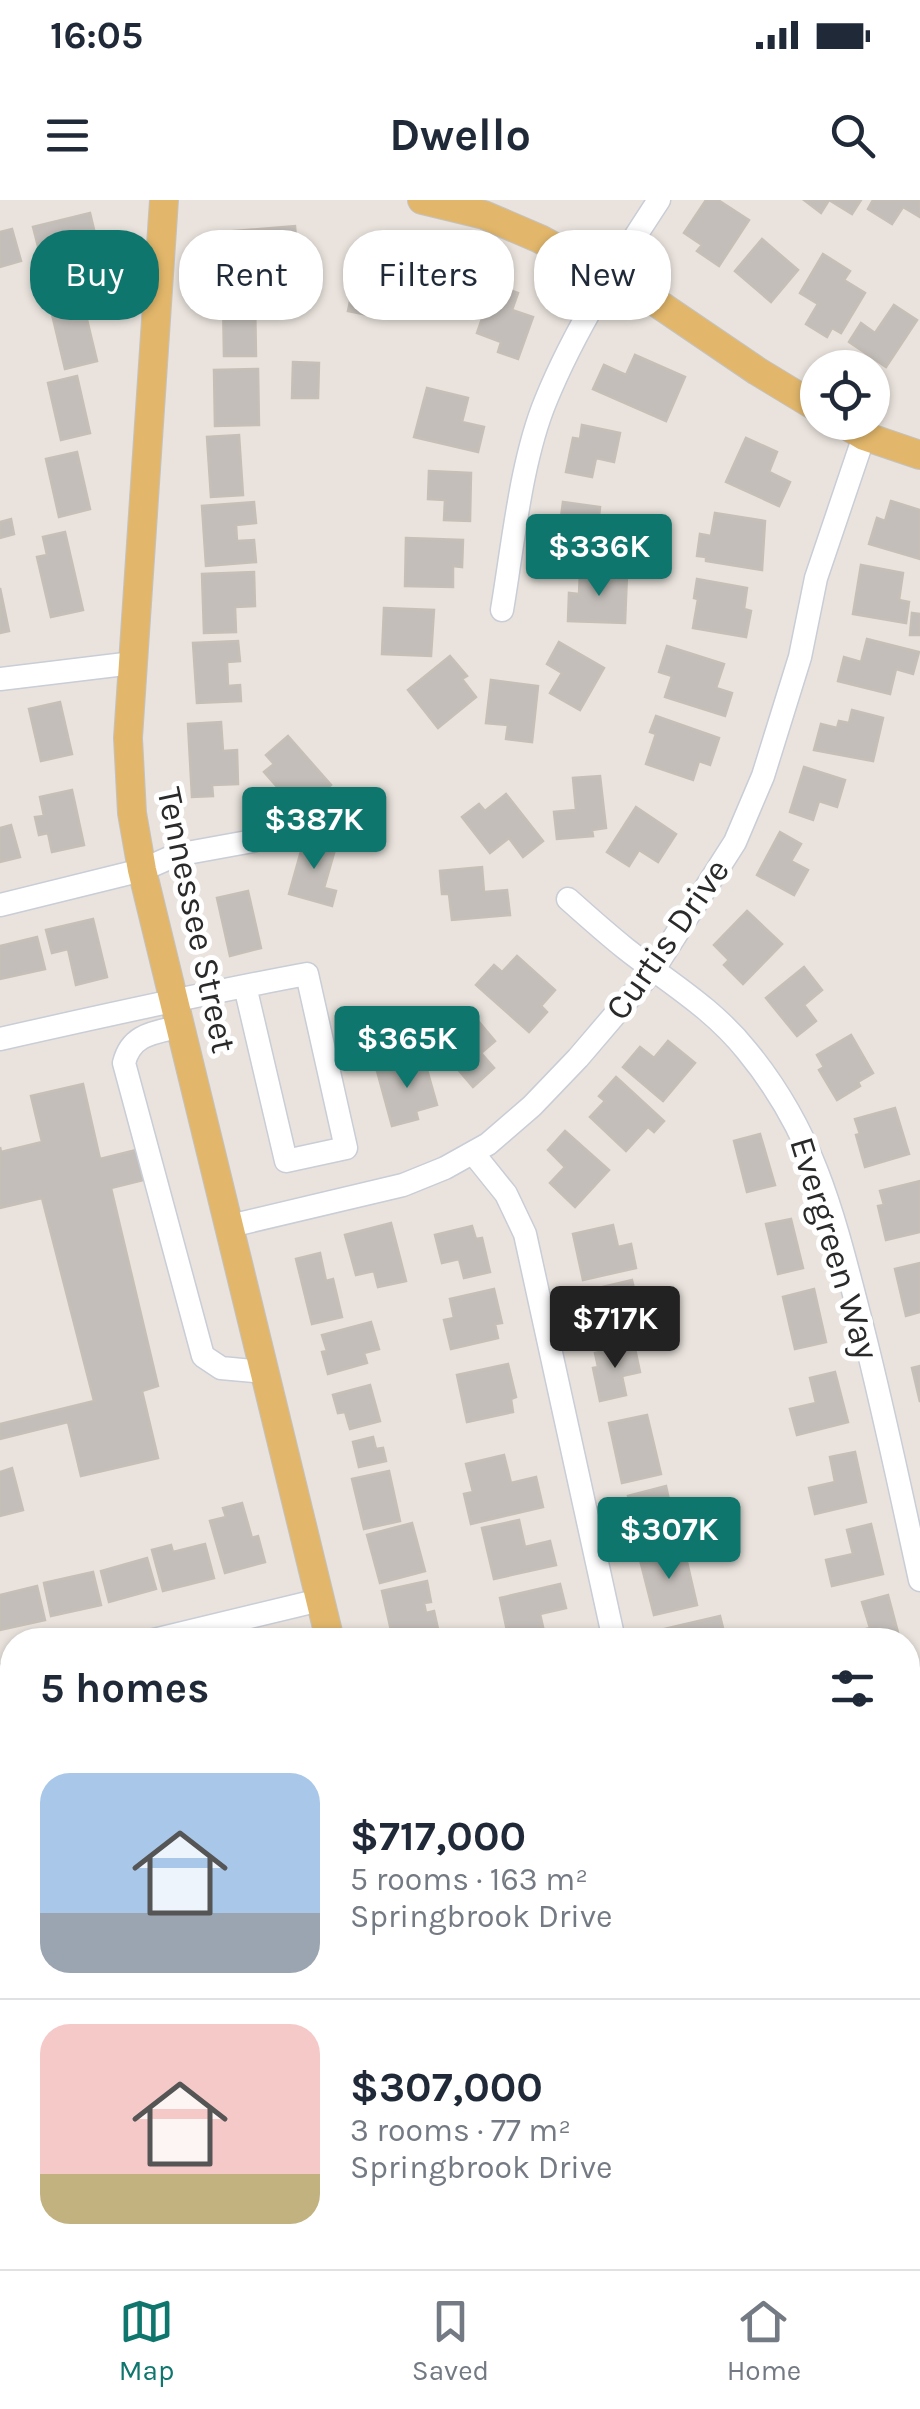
<!DOCTYPE html>
<html lang="en">
<head>
<meta charset="utf-8">
<style>
  :root { --surface:#fff; --page:#f6f6f7; --text:#1f2937; --muted:#747a83; --line:#e0e1e3; --accent:#0f766e }
  body { margin:0; font-family:Karla,sans-serif; background:var(--page); color:var(--text); height:100vh; display:flex; flex-direction:column; font-size:38px; white-space:nowrap }
  * { box-sizing:border-box; margin:0 }
  p { font-size:32px; color:var(--muted) }
  .icon { flex:none; width:55px; height:55px; fill:none; stroke:currentColor; stroke-width:2; stroke-linecap:round; stroke-linejoin:round }
  .map { position:relative; flex:1; overflow:hidden }
  .side { position:absolute; left:0px; top:1428px; width:920px; height:642px; display:flex; flex-direction:column; background:var(--surface); border-radius:40px 40px 0 0; box-shadow:0 2px 8px #0004 }
  .side>* { flex:none }
  .hud { position:absolute; left:30px; top:30px; width:860px; height:90px; display:flex; gap:20px }
  .tools { position:absolute; left:800px; top:150px; display:grid; gap:20px }
  .tools a { display:grid; place-items:center; width:90px; height:90px; border-radius:50%; background:var(--surface); box-shadow:0 2px 8px #0004; font-size:50px }
  .price { position:absolute; translate:-50% -85px; padding:0 22px; border-radius:10px; background:var(--accent); color:#fff; font-size:32px; line-height:65px; filter:drop-shadow(0 2px 5px #0008) }
  .price::after { content:''; position:absolute; left:50%; top:60px; width:30px; height:22px; margin-left:-15px; background:inherit; clip-path:polygon(0 0,100% 0,50% 100%) }
  .price.active { background:#222; color:#fff }
  ul { padding:0; list-style:none }
  li { display:flex; align-items:center; gap:30px; height:250px; padding:0 40px }
  li+li { border-top:2px solid var(--line) }
  li span { display:grid; place-items:center; flex:none; width:280px; height:200px; border-radius:30px; color:#555 }
  li>.icon { margin-inline-start:auto }
  span .icon { width:120px; height:120px; fill:#fffc; stroke-width:1 }
  li b { font-size:42px }
  h2 { display:flex; justify-content:space-between; align-items:center; height:120px; padding:0 40px; font-size:42px }
  .tag { padding:0 35px; border-radius:40px; background:var(--surface); box-shadow:0 2px 8px #0004; font-size:35px; line-height:90px }
  .tag.active { background:var(--accent); color:#fff }
  .status { display:flex; justify-content:space-between; align-items:center; height:70px; padding:0 50px; background:var(--surface); direction:ltr }
  .status svg { height:28px; fill:currentColor }
  header { display:flex; justify-content:space-between; align-items:center; height:130px; padding:0 40px; background:var(--surface); font-size:45px; font-weight:700 }
  .tabs { display:flex; justify-content:space-around; align-items:center; height:140px; border-top:2px solid var(--line); background:var(--surface); font-size:28px; color:var(--muted) }
  .tabs a { display:grid; justify-items:center; gap:5px }
  .tabs .active { color:var(--accent) }
  .map>svg:first-child { display:block }
  .building { fill:#c3beb9; stroke:#c5bfb7; stroke-width:2.5 }
  .lines { fill:none; stroke-linecap:round; stroke-linejoin:round }
  .minor-casing { stroke:#c9cdd6; stroke-width:25 }
  .major-casing { stroke:#c3c3c3; stroke-width:30 }
  .minor { stroke:#fff; stroke-width:22 }
  .major { stroke:#e2b76b; stroke-width:28 }
  .labels { text-anchor:middle; stroke-width:10; stroke-linejoin:round; paint-order:stroke }
  .street-label { font-size:35px; fill:#2a2a2a; stroke:#fff }
</style>
</head>
<body>
<div class="status"><b>16:05</b><svg viewBox="0 0 49 12"><path d="M0 12V9h3v3zM5 12V6h3v6zM10 12V3h3v9zM15 12V0h3v12zM26 1h20v11H26zM47 4h2v5h-2z"/></svg></div>
<header><svg class="icon" aria-label="menu" viewBox="0 0 24 24"><path d="M4 6h16M4 12h16M4 18h16"/></svg>Dwello<svg class="icon" aria-label="search" viewBox="0 0 24 24"><circle cx="10" cy="10" r="6"/><path d="M15 15l6 6"/></svg></header>
<div class="map">
<svg width="920" height="2069" viewBox="0 0 920 2069">
  <rect width="100%" height="100%" fill="#eae3dd"/>
  <g class="building">
    <path d="M 706,0 L 718,0 L 749,20 L 719,66 L 697,51 L 702,45 L 684,33 Z"/>
    <path d="M 804,0 L 861,0 L 852,14 L 829,0 L 821,13 Z"/>
    <path d="M 873,0 L 920,0 L 920,17 L 903,7 L 892,24 L 868,9 Z"/>
    <path d="M 90,13 L 105,75 L 77,82 L 70,52 L 41,58 L 33,27 Z"/>
    <path d="M 295,26 L 297,51 L 256,54 L 259,88 L 228,91 L 223,32 Z"/>
    <path d="M 12,29 L 21,61 L 0,67 L 0,32 Z"/>
    <path d="M 762,39 L 798,70 L 771,102 L 735,71 Z"/>
    <path d="M 386,52 L 409,57 L 399,107 L 375,103 L 373,116 L 348,111 L 358,62 L 383,67 Z"/>
    <path d="M 823,54 L 850,71 L 844,80 L 865,93 L 841,133 L 832,128 L 827,137 L 806,124 L 818,104 L 800,93 Z"/>
    <path d="M 427,66 L 476,76 L 471,101 L 449,96 L 446,110 L 419,105 Z"/>
    <path d="M 494,84 L 518,93 L 512,110 L 533,117 L 518,159 L 498,152 L 501,142 L 477,133 Z"/>
    <path d="M 223,100 L 255,100 L 256,156 L 224,156 Z"/>
    <path d="M 83,103 L 97,161 L 65,169 L 51,110 Z"/>
    <path d="M 894,105 L 917,120 L 886,167 L 849,142 L 861,123 L 875,133 Z"/>
    <path d="M 635,155 L 685,177 L 666,221 L 593,189 L 604,165 L 626,175 Z"/>
    <path d="M 293,162 L 319,163 L 318,198 L 292,198 Z"/>
    <path d="M 258,169 L 259,225 L 215,226 L 214,170 Z"/>
    <path d="M 77,176 L 90,233 L 61,240 L 48,183 Z"/>
    <path d="M 427,188 L 468,198 L 462,222 L 484,227 L 478,252 L 414,237 Z"/>
    <path d="M 582,225 L 620,233 L 614,262 L 596,258 L 592,277 L 566,272 L 573,238 L 580,239 Z"/>
    <path d="M 239,235 L 243,295 L 211,297 L 207,237 Z"/>
    <path d="M 746,238 L 777,252 L 769,272 L 790,282 L 779,306 L 726,282 Z"/>
    <path d="M 77,252 L 90,309 L 59,317 L 46,259 Z"/>
    <path d="M 429,271 L 471,273 L 470,321 L 444,320 L 445,300 L 428,299 Z"/>
    <path d="M 891,301 L 920,310 L 920,359 L 869,344 L 877,318 L 885,321 Z"/>
    <path d="M 254,302 L 256,323 L 236,325 L 237,341 L 254,340 L 256,362 L 206,366 L 202,306 Z"/>
    <path d="M 563,302 L 600,307 L 597,335 L 581,334 L 579,352 L 551,349 L 555,316 L 561,317 Z"/>
    <path d="M 715,313 L 765,321 L 762,370 L 706,361 L 706,357 L 697,356 L 700,334 L 711,336 Z"/>
    <path d="M 11,319 L 14,334 L 0,338 L 0,322 Z"/>
    <path d="M 65,332 L 83,410 L 51,417 L 37,357 L 47,355 L 43,337 Z"/>
    <path d="M 406,338 L 463,340 L 462,367 L 453,366 L 453,387 L 405,386 Z"/>
    <path d="M 861,365 L 903,373 L 899,400 L 909,402 L 906,423 L 853,414 Z"/>
    <path d="M 254,372 L 255,406 L 235,407 L 236,432 L 204,433 L 202,374 Z"/>
    <path d="M 580,372 L 627,374 L 625,423 L 568,421 L 569,393 L 579,394 Z"/>
    <path d="M 697,379 L 747,388 L 744,409 L 751,411 L 746,437 L 693,428 L 698,399 L 694,398 Z"/>
    <path d="M 0,388 L 9,431 L 0,433 Z"/>
    <path d="M 384,408 L 434,410 L 431,456 L 382,454 Z"/>
    <path d="M 912,413 L 920,414 L 920,435 L 910,435 Z"/>
    <path d="M 867,439 L 919,452 L 913,474 L 896,469 L 890,494 L 838,481 L 844,457 L 861,462 Z"/>
    <path d="M 238,441 L 240,461 L 227,462 L 228,486 L 240,485 L 241,501 L 197,503 L 193,443 Z"/>
    <path d="M 559,442 L 604,468 L 580,510 L 550,493 L 562,473 L 547,464 Z"/>
    <path d="M 667,446 L 724,464 L 716,488 L 732,493 L 725,516 L 665,497 L 672,476 L 659,472 Z"/>
    <path d="M 450,456 L 467,476 L 462,479 L 476,497 L 438,528 L 408,490 Z"/>
    <path d="M 491,480 L 538,486 L 532,542 L 506,539 L 508,525 L 486,523 Z"/>
    <path d="M 60,502 L 72,554 L 41,561 L 29,509 Z"/>
    <path d="M 852,510 L 883,518 L 873,561 L 814,550 L 821,524 L 837,528 L 839,521 L 849,523 Z"/>
    <path d="M 656,516 L 719,538 L 710,565 L 699,561 L 693,580 L 646,564 L 656,534 L 650,532 Z"/>
    <path d="M 221,522 L 223,551 L 237,550 L 238,584 L 212,585 L 213,596 L 192,597 L 188,524 Z"/>
    <path d="M 288,536 L 331,585 L 300,613 L 264,572 L 274,564 L 266,555 Z"/>
    <path d="M 804,567 L 845,580 L 837,607 L 819,601 L 813,620 L 790,612 Z"/>
    <path d="M 600,576 L 606,628 L 592,630 L 593,636 L 557,639 L 554,612 L 576,610 L 573,578 Z"/>
    <path d="M 72,590 L 84,645 L 52,652 L 48,633 L 39,635 L 35,617 L 44,616 L 40,597 Z"/>
    <path d="M 506,594 L 543,641 L 523,657 L 509,638 L 490,653 L 462,617 L 479,604 L 485,611 Z"/>
    <path d="M 636,607 L 676,634 L 658,662 L 639,650 L 629,666 L 607,652 Z"/>
    <path d="M 11,625 L 20,657 L 0,662 L 0,628 Z"/>
    <path d="M 780,632 L 801,644 L 791,661 L 808,670 L 794,695 L 757,675 Z"/>
    <path d="M 305,637 L 336,646 L 324,688 L 336,691 L 332,706 L 289,694 Z"/>
    <path d="M 482,667 L 484,692 L 507,690 L 510,715 L 452,720 L 449,694 L 442,694 L 440,671 Z"/>
    <path d="M 248,691 L 261,748 L 230,756 L 217,698 Z"/>
    <path d="M 747,711 L 782,744 L 743,784 L 724,765 L 729,760 L 714,745 Z"/>
    <path d="M 93,719 L 107,777 L 76,785 L 68,749 L 52,753 L 46,730 Z"/>
    <path d="M 37,737 L 45,769 L 0,779 L 0,746 Z"/>
    <path d="M 517,756 L 555,790 L 541,806 L 547,812 L 529,832 L 476,785 L 494,765 L 502,772 Z"/>
    <path d="M 804,767 L 822,790 L 804,805 L 816,821 L 797,836 L 766,798 Z"/>
    <path d="M 474,816 L 495,841 L 481,853 L 494,868 L 473,887 L 439,847 Z"/>
    <path d="M 851,835 L 873,873 L 858,882 L 860,886 L 837,900 L 819,870 L 824,867 L 817,855 Z"/>
    <path d="M 668,841 L 695,863 L 663,901 L 623,867 L 640,847 L 654,858 Z"/>
    <path d="M 424,859 L 437,905 L 416,911 L 418,919 L 392,926 L 377,871 Z"/>
    <path d="M 616,877 L 664,921 L 654,932 L 648,927 L 626,951 L 590,917 L 605,901 L 599,896 Z"/>
    <path d="M 83,884 L 100,959 L 136,950 L 143,980 L 111,988 L 158,1186 L 142,1191 L 158,1258 L 81,1276 L 68,1222 L 0,1239 L 0,1224 L 94,1201 L 42,998 L 0,1008 L 0,947 L 1,952 L 42,942 L 31,896 Z"/>
    <path d="M 895,908 L 909,954 L 865,967 L 856,935 L 860,934 L 855,919 Z"/>
    <path d="M 565,931 L 609,970 L 575,1007 L 550,983 L 565,967 L 548,950 Z"/>
    <path d="M 760,934 L 775,985 L 747,992 L 734,941 Z"/>
    <path d="M 920,981 L 920,1032 L 886,1040 L 878,1006 L 884,1005 L 880,991 Z"/>
    <path d="M 791,1019 L 803,1068 L 778,1074 L 766,1024 Z"/>
    <path d="M 391,1023 L 406,1081 L 378,1087 L 374,1071 L 356,1075 L 345,1035 Z"/>
    <path d="M 613,1025 L 618,1047 L 631,1044 L 636,1068 L 583,1080 L 573,1034 Z"/>
    <path d="M 472,1026 L 476,1039 L 482,1038 L 490,1072 L 464,1078 L 459,1059 L 442,1063 L 435,1035 Z"/>
    <path d="M 320,1053 L 326,1081 L 333,1079 L 342,1117 L 312,1124 L 296,1059 Z"/>
    <path d="M 920,1063 L 920,1112 L 906,1116 L 895,1069 Z"/>
    <path d="M 632,1080 L 638,1107 L 630,1109 L 634,1129 L 591,1139 L 583,1105 L 589,1104 L 586,1091 Z"/>
    <path d="M 494,1089 L 502,1123 L 495,1124 L 498,1138 L 451,1149 L 444,1120 L 454,1118 L 450,1099 Z"/>
    <path d="M 814,1089 L 826,1142 L 795,1149 L 783,1097 Z"/>
    <path d="M 371,1122 L 379,1149 L 364,1153 L 367,1163 L 328,1174 L 322,1152 L 327,1151 L 322,1135 Z"/>
    <path d="M 634,1144 L 640,1172 L 622,1176 L 626,1195 L 600,1201 L 593,1168 L 598,1167 L 595,1153 Z"/>
    <path d="M 508,1164 L 516,1197 L 511,1199 L 513,1212 L 467,1222 L 457,1175 Z"/>
    <path d="M 920,1166 L 920,1202 L 912,1168 Z"/>
    <path d="M 835,1172 L 848,1222 L 797,1235 L 790,1209 L 816,1203 L 810,1178 Z"/>
    <path d="M 370,1185 L 380,1221 L 350,1229 L 345,1212 L 338,1213 L 333,1195 Z"/>
    <path d="M 647,1215 L 661,1274 L 622,1283 L 609,1223 Z"/>
    <path d="M 373,1237 L 376,1249 L 383,1248 L 386,1261 L 359,1267 L 353,1242 Z"/>
    <path d="M 855,1252 L 866,1302 L 815,1314 L 809,1288 L 835,1282 L 830,1257 Z"/>
    <path d="M 504,1255 L 511,1283 L 536,1277 L 543,1307 L 471,1324 L 464,1294 L 473,1292 L 466,1264 Z"/>
    <path d="M 12,1268 L 23,1310 L 0,1316 L 0,1272 Z"/>
    <path d="M 389,1271 L 400,1321 L 364,1329 L 352,1279 Z"/>
    <path d="M 666,1286 L 672,1314 L 665,1315 L 670,1338 L 640,1345 L 628,1296 Z"/>
    <path d="M 242,1303 L 252,1338 L 258,1336 L 265,1362 L 225,1373 L 210,1321 L 226,1317 L 223,1308 Z"/>
    <path d="M 519,1320 L 525,1347 L 550,1341 L 556,1365 L 494,1379 L 482,1328 Z"/>
    <path d="M 412,1323 L 425,1371 L 380,1383 L 367,1335 Z"/>
    <path d="M 871,1324 L 883,1374 L 832,1386 L 826,1360 L 853,1354 L 847,1330 Z"/>
    <path d="M 205,1344 L 214,1378 L 163,1391 L 152,1350 L 171,1345 L 173,1352 Z"/>
    <path d="M 684,1349 L 697,1405 L 654,1415 L 640,1360 Z"/>
    <path d="M 147,1358 L 156,1389 L 109,1402 L 101,1371 Z"/>
    <path d="M 93,1372 L 101,1405 L 51,1416 L 44,1383 Z"/>
    <path d="M 427,1381 L 431,1402 L 424,1403 L 426,1413 L 434,1411 L 438,1429 L 393,1439 L 382,1391 Z"/>
    <path d="M 560,1384 L 566,1408 L 540,1414 L 546,1440 L 509,1440 L 500,1398 Z"/>
    <path d="M 37,1386 L 45,1420 L 0,1430 L 0,1395 Z"/>
    <path d="M 888,1395 L 900,1440 L 844,1440 L 843,1435 L 870,1428 L 862,1402 Z"/>
    <path d="M 720,1416 L 726,1440 L 659,1440 L 656,1431 Z"/>
    <path d="M 908,1470 L 920,1522 L 908,1525 Z"/>
    <path d="M 920,1544 L 920,1597 L 908,1600 L 908,1546 Z"/>
    <path d="M 8,1619 L 12,1643 L 0,1646 L 0,1620 Z"/>
    <path d="M 920,1651 L 920,1679 L 908,1683 L 908,1656 Z"/>
    <path d="M 3,1678 L 12,1726 L 0,1729 L 0,1679 Z"/>
    <path d="M 12,1736 L 12,1791 L 10,1792 L 0,1761 L 0,1740 Z"/>
    <path d="M 12,1819 L 12,1860 L 0,1848 L 0,1832 Z"/>
    <path d="M 379,2058 L 415,2058 L 418,2069 L 381,2069 Z"/>
  </g>
  <g class="lines">
    <defs>
      <g id="minor">
        <path d="M 502,410 C 513,345 521,260 546,200 C 575,129 617,64 659,0"/>
        <path d="M 0,479 L 133,463"/>
        <path d="M 568,699 C 587,716 606,733 626,749 C 668,782 713,808 747,851 C 812,930 832,1009 857,1106 C 881,1197 900,1289 920,1380"/>
        <path d="M 0,705 L 142,670 L 176,655 L 253,641"/>
        <path d="M 178,827 C 152,833 131,835 124,863 L 203,1156 L 221,1168 L 265,1172"/>
        <path d="M 0,839 C 102,816 204,793 307,774 L 346,948 L 286,961 L 245,786"/>
        <path d="M 473,953 L 506,994 L 525,1034 L 614,1440"/>
        <path d="M 230,1026 L 403,985 L 445,968 L 488,944 L 532,906 L 578,858 L 654,769 L 735,642 L 763,576 L 800,457 L 816,378 L 864,236"/>
        <path d="M 154,1440 L 320,1400"/>
        <path d="M 0,1476 L 12,1473"/>
        <path d="M 0,1922 L 12,1919"/>
        <path d="M 908,2009 L 920,2012"/>
        <path d="M 0,2051 L 12,2048"/>
        <path d="M 127,2058 L 129,2069"/>
        <path d="M 866,2064 L 871,2058"/>
      </g>
      <g id="major">
        <path d="M 164,0 L 128,538 L 132,613 L 142,670 L 330,1440"/>
        <path d="M 422,0 L 484,15 L 540,39 L 657,103 L 757,171 L 818,208"/>
        <path d="M 841,222 L 864,236 L 920,255"/>
        <path d="M 478,2058 L 480,2069"/>
      </g>
    </defs>
    <use href="#minor" class="minor-casing"/>
    <use href="#major" class="major-casing"/>
    <use href="#minor" class="minor"/>
    <use href="#major" class="major"/>
  </g>
  <g class="labels">
    <g class="street-label">
      <text transform="translate(197 720) rotate(78)" y="12">Tennessee Street</text>
      <text transform="translate(667 739) rotate(-55)" y="12">Curtis Drive</text>
      <text transform="translate(835 1048) rotate(73)" y="12">Evergreen Way</text>
    </g>
  </g>
</svg>
<div class="tools">
<a><svg class="icon" aria-label="locate" viewBox="0 0 24 24"><circle cx="12" cy="12" r="6"/><path d="M12 2v4M12 18v4M2 12h4M18 12h4"/></svg></a>
</div>
<b class="price" style="left:599px;top:399px">$336K</b>
<b class="price" style="left:314px;top:672px">$387K</b>
<b class="price" style="left:407px;top:891px">$365K</b>
<b class="price active" style="left:615px;top:1171px">$717K</b>
<b class="price" style="left:669px;top:1382px">$307K</b>
<div class="hud">
<a class="tag active">Buy</a>
<a class="tag">Rent</a>
<a class="tag">Filters</a>
<a class="tag">New</a>
</div>
<section class="side">
<h2>5 homes<svg class="icon" aria-label="filters" viewBox="0 0 24 24"><path d="M4 7h16M4 17h16"/><circle cx="9" cy="7" r="2"/><circle cx="15" cy="17" r="2"/></svg></h2>
<ul>
<li><span style="background:linear-gradient(#a9c7e8 70%,#9aa5b1 0)"><svg class="icon" aria-label="home" viewBox="0 0 24 24"><path d="M3 11l9-7 9 7M6 9v11h12V9"/></svg></span><div><b>$717,000</b><p>5 rooms · 163 m²</p><p>Springbrook Drive</p></div></li>
<li><span style="background:linear-gradient(#f6c9c9 75%,#c2b280 0)"><svg class="icon" aria-label="home" viewBox="0 0 24 24"><path d="M3 11l9-7 9 7M6 9v11h12V9"/></svg></span><div><b>$307,000</b><p>3 rooms · 77 m²</p><p>Springbrook Drive</p></div></li>
</ul>
</section>
</div>
<nav class="tabs">
<a class="active"><svg class="icon" aria-label="map" viewBox="0 0 24 24"><path d="M3 6l6-2 6 2 6-2v14l-6 2-6-2-6 2zM9 4v14M15 6v14"/></svg>Map</a>
<a><svg class="icon" aria-label="saved" viewBox="0 0 24 24"><path d="M7 4h10v16l-5-4-5 4z"/></svg>Saved</a>
<a><svg class="icon" aria-label="home" viewBox="0 0 24 24"><path d="M3 11l9-7 9 7M6 9v11h12V9"/></svg>Home</a>
</nav>
</body>
</html>
